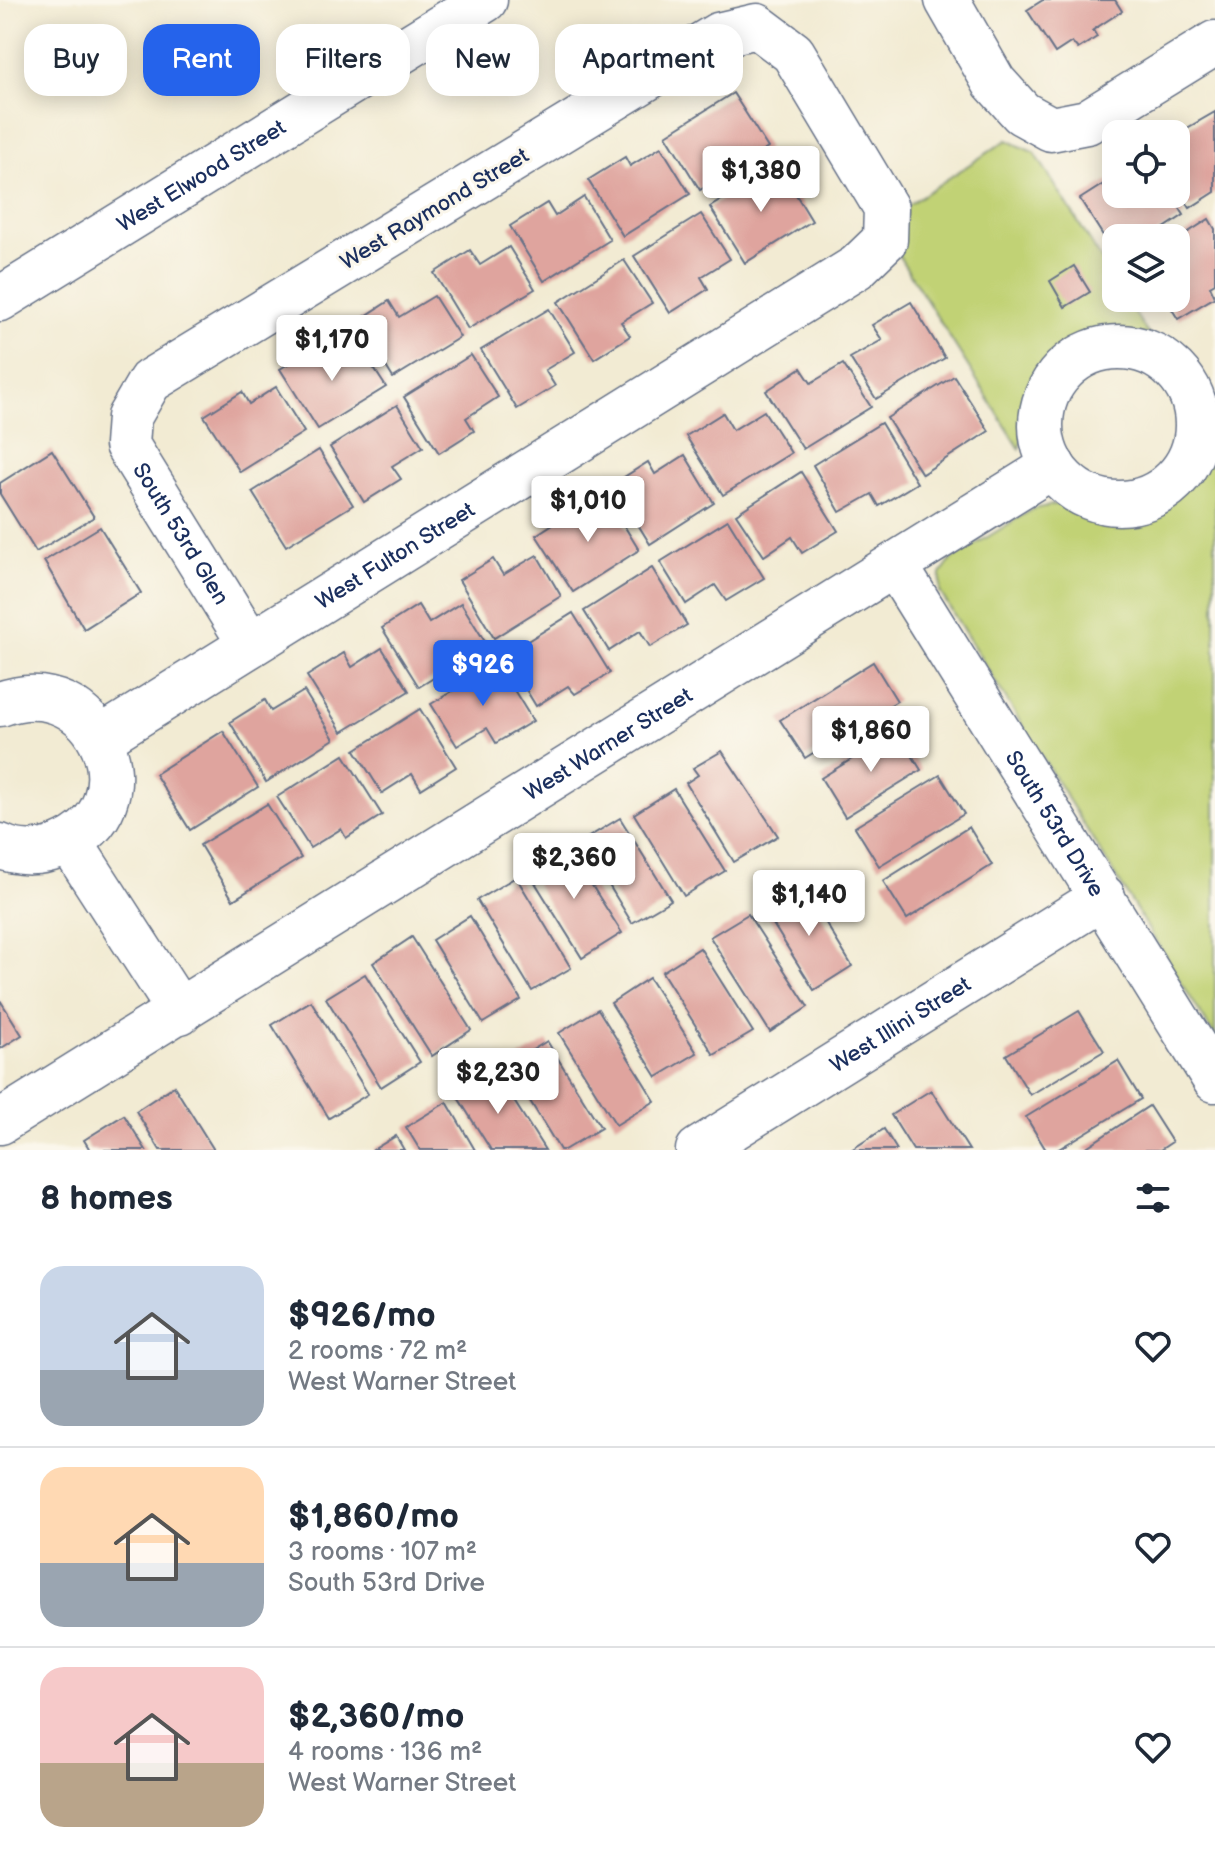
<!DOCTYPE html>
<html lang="en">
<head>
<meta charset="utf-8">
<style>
  :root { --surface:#fff; --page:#f6f6f7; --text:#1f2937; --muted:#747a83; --line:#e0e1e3; --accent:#2563eb }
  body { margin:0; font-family:"Balsamiq Sans",sans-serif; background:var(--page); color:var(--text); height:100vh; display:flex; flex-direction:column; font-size:30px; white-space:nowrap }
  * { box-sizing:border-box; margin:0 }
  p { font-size:26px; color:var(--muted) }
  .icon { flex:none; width:44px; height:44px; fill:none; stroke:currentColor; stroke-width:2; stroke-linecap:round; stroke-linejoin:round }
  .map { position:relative; height:1150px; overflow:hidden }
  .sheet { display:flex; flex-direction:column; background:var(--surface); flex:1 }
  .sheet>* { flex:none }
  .top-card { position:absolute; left:24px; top:24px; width:800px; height:72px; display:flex; gap:16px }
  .tools { position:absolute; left:1102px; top:120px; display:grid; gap:16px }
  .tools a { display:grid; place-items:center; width:88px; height:88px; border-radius:16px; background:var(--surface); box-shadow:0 4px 20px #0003; font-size:40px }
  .price { position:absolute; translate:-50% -68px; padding:0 18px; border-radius:8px; background:#fff; color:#222; font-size:26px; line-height:52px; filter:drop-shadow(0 2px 4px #0008) }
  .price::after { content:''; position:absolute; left:50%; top:48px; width:24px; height:18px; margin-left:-12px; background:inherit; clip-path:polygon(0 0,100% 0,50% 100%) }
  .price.current { background:var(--accent); color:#fff }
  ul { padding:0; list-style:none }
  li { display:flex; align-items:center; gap:24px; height:200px; padding:0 40px }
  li+li { border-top:2px solid var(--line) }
  li span { display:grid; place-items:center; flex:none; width:224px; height:160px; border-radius:24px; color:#555 }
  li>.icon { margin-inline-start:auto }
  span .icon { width:96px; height:96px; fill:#fffc; stroke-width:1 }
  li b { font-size:34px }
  h2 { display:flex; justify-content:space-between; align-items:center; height:96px; padding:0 40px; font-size:34px }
  .pill { padding:0 28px; border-radius:24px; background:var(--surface); box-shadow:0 4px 20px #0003; font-size:28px; line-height:72px }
  .pill.current { background:var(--accent); color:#fff }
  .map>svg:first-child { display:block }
  .green { fill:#c1d274; stroke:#6e8069; stroke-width:2 }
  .building { fill:#dfa49e }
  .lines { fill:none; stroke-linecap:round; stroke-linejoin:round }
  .minor-casing { stroke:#667187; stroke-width:47 }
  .minor { stroke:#fff; stroke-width:44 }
  .labels { text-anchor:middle; stroke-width:6; stroke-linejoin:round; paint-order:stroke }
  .street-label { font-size:22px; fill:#1b2f5e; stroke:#fbf7ec }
</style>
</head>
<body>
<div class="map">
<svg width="1215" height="1150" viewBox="0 0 1215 1150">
  <rect width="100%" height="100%" fill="#fbf7ec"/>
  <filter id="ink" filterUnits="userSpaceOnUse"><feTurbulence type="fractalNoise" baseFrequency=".0125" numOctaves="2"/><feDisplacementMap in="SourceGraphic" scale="16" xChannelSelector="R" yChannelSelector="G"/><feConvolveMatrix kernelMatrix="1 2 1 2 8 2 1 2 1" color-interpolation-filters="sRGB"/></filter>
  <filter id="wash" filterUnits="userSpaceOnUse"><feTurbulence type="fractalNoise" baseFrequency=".006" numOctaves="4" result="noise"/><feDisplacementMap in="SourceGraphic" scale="32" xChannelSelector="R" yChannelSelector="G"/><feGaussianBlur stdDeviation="1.8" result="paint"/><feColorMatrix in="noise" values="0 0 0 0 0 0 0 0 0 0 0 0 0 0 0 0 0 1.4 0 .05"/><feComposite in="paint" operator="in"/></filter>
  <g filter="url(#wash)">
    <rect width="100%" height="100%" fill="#f2ebd3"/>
    <g class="green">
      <path d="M 1007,140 L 1035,153 L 1116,283 L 1116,298 L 1125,298 L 1152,340 C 1135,337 1118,332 1102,335 C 1070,341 1038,368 1029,399 C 1024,415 1023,433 1020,449 L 897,253 L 906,206 Z"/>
      <path d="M 1215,403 L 1215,1037 L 940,592 L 941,574 L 952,559 L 1033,509 L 1058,504 L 1084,512 L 1121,517 L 1152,513 L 1183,491 L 1206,460 L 1210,419 Z"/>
    </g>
    <g id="blocks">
      <g class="building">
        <path d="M 1043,0 L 1115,0 L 1122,11 L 1093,30 L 1097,37 L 1078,49 L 1072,42 L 1055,53 L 1027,10 Z"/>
        <path d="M 733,93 L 768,148 L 700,190 L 666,135 Z"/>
        <path d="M 1215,112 L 1215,192 L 1190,208 L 1176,186 L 1176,150 L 1189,142 L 1182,131 Z"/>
        <path d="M 661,147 L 690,194 L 623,236 L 588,180 L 625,157 L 630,166 Z"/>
        <path d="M 778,165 L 812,221 L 745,263 L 710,207 Z"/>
        <path d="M 1116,176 L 1116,194 L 1171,194 L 1184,215 L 1149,238 L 1116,238 L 1116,256 L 1080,199 Z"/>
        <path d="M 584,197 L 610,240 L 544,281 L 510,226 L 547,203 L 555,216 Z"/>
        <path d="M 701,214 L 730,259 L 701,277 L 708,289 L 670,313 L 634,256 Z"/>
        <path d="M 1209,219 L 1215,229 L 1215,283 L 1210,286 L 1215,297 L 1178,319 L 1165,298 L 1176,298 L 1176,240 Z"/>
        <path d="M 509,247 L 535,289 L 468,329 L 434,273 L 470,250 L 480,265 Z"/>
        <path d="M 624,260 L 652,303 L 621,322 L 630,336 L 594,359 L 558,302 Z"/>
        <path d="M 1074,266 L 1090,292 L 1065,307 L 1050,281 Z"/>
        <path d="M 434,296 L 460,337 L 393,378 L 358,321 L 389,301 L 399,317 Z"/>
        <path d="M 911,302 L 945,358 L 876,399 L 850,358 L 882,340 L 872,325 Z"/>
        <path d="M 549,309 L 575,352 L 545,370 L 555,386 L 517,409 L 481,350 Z"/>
        <path d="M 358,344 L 386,387 L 318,429 L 280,369 L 317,346 L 328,364 Z"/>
        <path d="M 471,355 L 498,397 L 466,418 L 474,431 L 439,453 L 404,397 Z"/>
        <path d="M 843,364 L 871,407 L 803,449 L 766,391 L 801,368 L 811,383 Z"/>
        <path d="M 954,376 L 989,431 L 922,474 L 887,418 Z"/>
        <path d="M 276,387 L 304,432 L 240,472 L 204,416 L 242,392 L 249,404 Z"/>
        <path d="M 397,405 L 423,447 L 392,466 L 401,479 L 364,502 L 330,447 Z"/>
        <path d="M 764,411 L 791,453 L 723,495 L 686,436 L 723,413 L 733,430 Z"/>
        <path d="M 881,423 L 917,483 L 879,506 L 872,494 L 840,512 L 813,465 Z"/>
        <path d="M 52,450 L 94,517 L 36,552 L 0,494 L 0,483 Z"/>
        <path d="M 319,450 L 353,505 L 286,546 L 252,492 Z"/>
        <path d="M 685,455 L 714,503 L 650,544 L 613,484 L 648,462 L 655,474 Z"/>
        <path d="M 801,472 L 838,531 L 802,553 L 792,537 L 764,556 L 736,514 Z"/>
        <path d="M 607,498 L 639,550 L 573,592 L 536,535 L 573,511 L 577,517 Z"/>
        <path d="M 728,520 L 764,578 L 726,601 L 715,585 L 686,604 L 660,562 Z"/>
        <path d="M 100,527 L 141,593 L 84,629 L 44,561 Z"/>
        <path d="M 537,555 L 561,596 L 494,638 L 459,580 L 493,559 L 503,575 Z"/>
        <path d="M 652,568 L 687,625 L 650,647 L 640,631 L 609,651 L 584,611 Z"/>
        <path d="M 461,603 L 487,645 L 419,687 L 382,628 L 418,605 L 429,623 Z"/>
        <path d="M 573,613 L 610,673 L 575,694 L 568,686 L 536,706 L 505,655 Z"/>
        <path d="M 382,648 L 409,691 L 342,732 L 307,676 L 344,653 L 352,667 Z"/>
        <path d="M 873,662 L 897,701 L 805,758 L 780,720 Z"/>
        <path d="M 498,664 L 533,721 L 496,743 L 487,728 L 457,746 L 431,704 Z"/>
        <path d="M 304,691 L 334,739 L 266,782 L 230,722 L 265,700 L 271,711 Z"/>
        <path d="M 420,709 L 456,767 L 421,789 L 412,774 L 382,793 L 355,750 Z"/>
        <path d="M 223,731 L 258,787 L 190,830 L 155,774 Z"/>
        <path d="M 897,731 L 921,770 L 845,817 L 821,778 Z"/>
        <path d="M 722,751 L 778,836 L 734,862 L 686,783 L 698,775 L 693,768 Z"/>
        <path d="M 344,755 L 382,815 L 346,838 L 341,829 L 310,848 L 277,797 Z"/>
        <path d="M 940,775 L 964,814 L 879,866 L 855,827 Z"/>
        <path d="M 674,789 L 725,871 L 684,896 L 634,814 Z"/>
        <path d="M 267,804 L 301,858 L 233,900 L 200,845 Z"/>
        <path d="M 620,818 L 671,900 L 632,923 L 582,841 Z"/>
        <path d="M 969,827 L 992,865 L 907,919 L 883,881 Z"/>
        <path d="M 565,843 L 622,933 L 582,958 L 526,868 Z"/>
        <path d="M 516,877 L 571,968 L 532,991 L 477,900 Z"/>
        <path d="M 804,887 L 852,966 L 814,990 L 765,911 Z"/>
        <path d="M 748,914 L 808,1007 L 770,1032 L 710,937 Z"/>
        <path d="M 470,916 L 521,1000 L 483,1023 L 432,940 Z"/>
        <path d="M 412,937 L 471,1030 L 432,1056 L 373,963 Z"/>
        <path d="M 700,948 L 753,1032 L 714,1055 L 662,972 Z"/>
        <path d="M 365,974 L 420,1062 L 381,1087 L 326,998 Z"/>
        <path d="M 649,978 L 697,1053 L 657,1077 L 611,1003 Z"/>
        <path d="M 0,1000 L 22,1035 L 0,1049 Z"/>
        <path d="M 311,1001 L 368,1094 L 329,1118 L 272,1025 Z"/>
        <path d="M 598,1009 L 655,1101 L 616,1125 L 559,1033 Z"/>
        <path d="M 1079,1011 L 1104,1051 L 1030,1095 L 1006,1055 Z"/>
        <path d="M 547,1041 L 601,1128 L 564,1150 L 560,1150 L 508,1065 Z"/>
        <path d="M 1118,1061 L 1141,1099 L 1057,1150 L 1046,1150 L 1026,1117 Z"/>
        <path d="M 495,1071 L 545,1150 L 491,1150 L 457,1096 Z"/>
        <path d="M 174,1086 L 214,1150 L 160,1150 L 136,1111 Z"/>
        <path d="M 931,1090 L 969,1150 L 913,1150 L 891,1115 Z"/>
        <path d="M 447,1102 L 475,1150 L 420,1150 L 406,1127 Z"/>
        <path d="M 1149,1106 L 1172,1142 L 1160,1150 L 1082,1150 Z"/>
        <path d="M 124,1115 L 146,1150 L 90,1150 L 84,1140 Z"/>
        <path d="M 884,1129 L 897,1150 L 851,1150 Z"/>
        <path d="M 396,1136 L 404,1150 L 373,1150 Z"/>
      </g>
    </g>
  </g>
  <g filter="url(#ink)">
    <use href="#blocks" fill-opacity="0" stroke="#667187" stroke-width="2"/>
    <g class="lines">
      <defs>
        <g id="minor">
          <path d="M 947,0 L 994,82 L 1022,113 L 1051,129 L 1087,122 L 1215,43"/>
          <path id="s1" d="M 0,299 L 485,0"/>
          <circle cx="1119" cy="425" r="78"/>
          <path id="s2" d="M 895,565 L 1215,1080"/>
          <path d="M 0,704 C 100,667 155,807 60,846 C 41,854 18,855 0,846"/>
          <path id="s3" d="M 101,738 L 857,267 L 885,240 L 886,208 L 793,53 L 757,26 L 718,35 L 150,381 L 129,417 L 127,445 L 250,644"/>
          <path d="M 70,842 L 180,1012"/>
          <path id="s4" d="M 0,1122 L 1053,466"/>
          <path id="s5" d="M 698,1150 L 1103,897"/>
        </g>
      </defs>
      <use href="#minor" class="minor-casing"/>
      <use href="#minor" class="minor"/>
    </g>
  </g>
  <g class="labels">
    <g class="street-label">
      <text dy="8" stroke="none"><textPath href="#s1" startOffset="236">West Elwood Street</textPath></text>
      <text transform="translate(434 208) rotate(-31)" y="8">West Raymond Street</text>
      <text dy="8" stroke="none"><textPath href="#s3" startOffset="2066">South 53rd Glen</textPath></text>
      <text dy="8" stroke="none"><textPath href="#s3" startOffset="346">West Fulton Street</textPath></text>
      <text dy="8" stroke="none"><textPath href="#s4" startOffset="716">West Warner Street</textPath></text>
      <text dy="8" stroke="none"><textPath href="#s2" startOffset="304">South 53rd Drive</textPath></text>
      <text dy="8" stroke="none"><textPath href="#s5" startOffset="238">West Illini Street</textPath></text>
    </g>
  </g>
</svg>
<div class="tools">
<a><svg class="icon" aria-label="locate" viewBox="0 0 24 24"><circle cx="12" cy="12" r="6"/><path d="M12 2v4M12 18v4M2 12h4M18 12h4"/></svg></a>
<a><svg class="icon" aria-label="layers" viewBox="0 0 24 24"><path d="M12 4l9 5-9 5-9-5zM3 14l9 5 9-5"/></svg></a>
</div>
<b class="price" style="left:761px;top:214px">$1,380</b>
<b class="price" style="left:332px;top:383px">$1,170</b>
<b class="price" style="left:588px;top:544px">$1,010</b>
<b class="price current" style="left:483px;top:708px">$926</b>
<b class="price" style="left:871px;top:774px">$1,860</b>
<b class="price" style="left:574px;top:901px">$2,360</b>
<b class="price" style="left:809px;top:938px">$1,140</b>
<b class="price" style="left:498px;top:1116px">$2,230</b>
<div class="top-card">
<a class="pill">Buy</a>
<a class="pill current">Rent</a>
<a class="pill">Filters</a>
<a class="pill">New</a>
<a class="pill">Apartment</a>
</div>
</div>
<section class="sheet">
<h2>8 homes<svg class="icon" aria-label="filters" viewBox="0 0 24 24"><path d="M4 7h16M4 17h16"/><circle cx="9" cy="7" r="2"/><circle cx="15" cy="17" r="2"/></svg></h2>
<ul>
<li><span style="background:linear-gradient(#c9d6e8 65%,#9aa5b1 0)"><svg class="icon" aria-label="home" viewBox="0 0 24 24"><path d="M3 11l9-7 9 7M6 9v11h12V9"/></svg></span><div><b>$926/mo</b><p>2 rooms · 72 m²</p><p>West Warner Street</p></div><svg class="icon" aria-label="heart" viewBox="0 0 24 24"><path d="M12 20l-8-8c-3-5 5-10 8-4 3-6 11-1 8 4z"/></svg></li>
<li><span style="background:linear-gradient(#ffd9b3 60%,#9aa5b1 0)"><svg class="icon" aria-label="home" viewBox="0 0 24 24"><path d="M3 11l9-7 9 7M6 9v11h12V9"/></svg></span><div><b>$1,860/mo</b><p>3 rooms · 107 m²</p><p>South 53rd Drive</p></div><svg class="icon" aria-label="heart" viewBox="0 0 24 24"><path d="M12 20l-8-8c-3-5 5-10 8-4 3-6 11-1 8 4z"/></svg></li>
<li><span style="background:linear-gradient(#f6c9c9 60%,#b9a48a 0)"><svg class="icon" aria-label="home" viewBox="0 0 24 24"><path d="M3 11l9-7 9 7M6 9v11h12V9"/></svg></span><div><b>$2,360/mo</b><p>4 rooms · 136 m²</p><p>West Warner Street</p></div><svg class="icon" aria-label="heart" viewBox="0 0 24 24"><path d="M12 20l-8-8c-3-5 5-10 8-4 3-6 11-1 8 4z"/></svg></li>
</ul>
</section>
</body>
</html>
